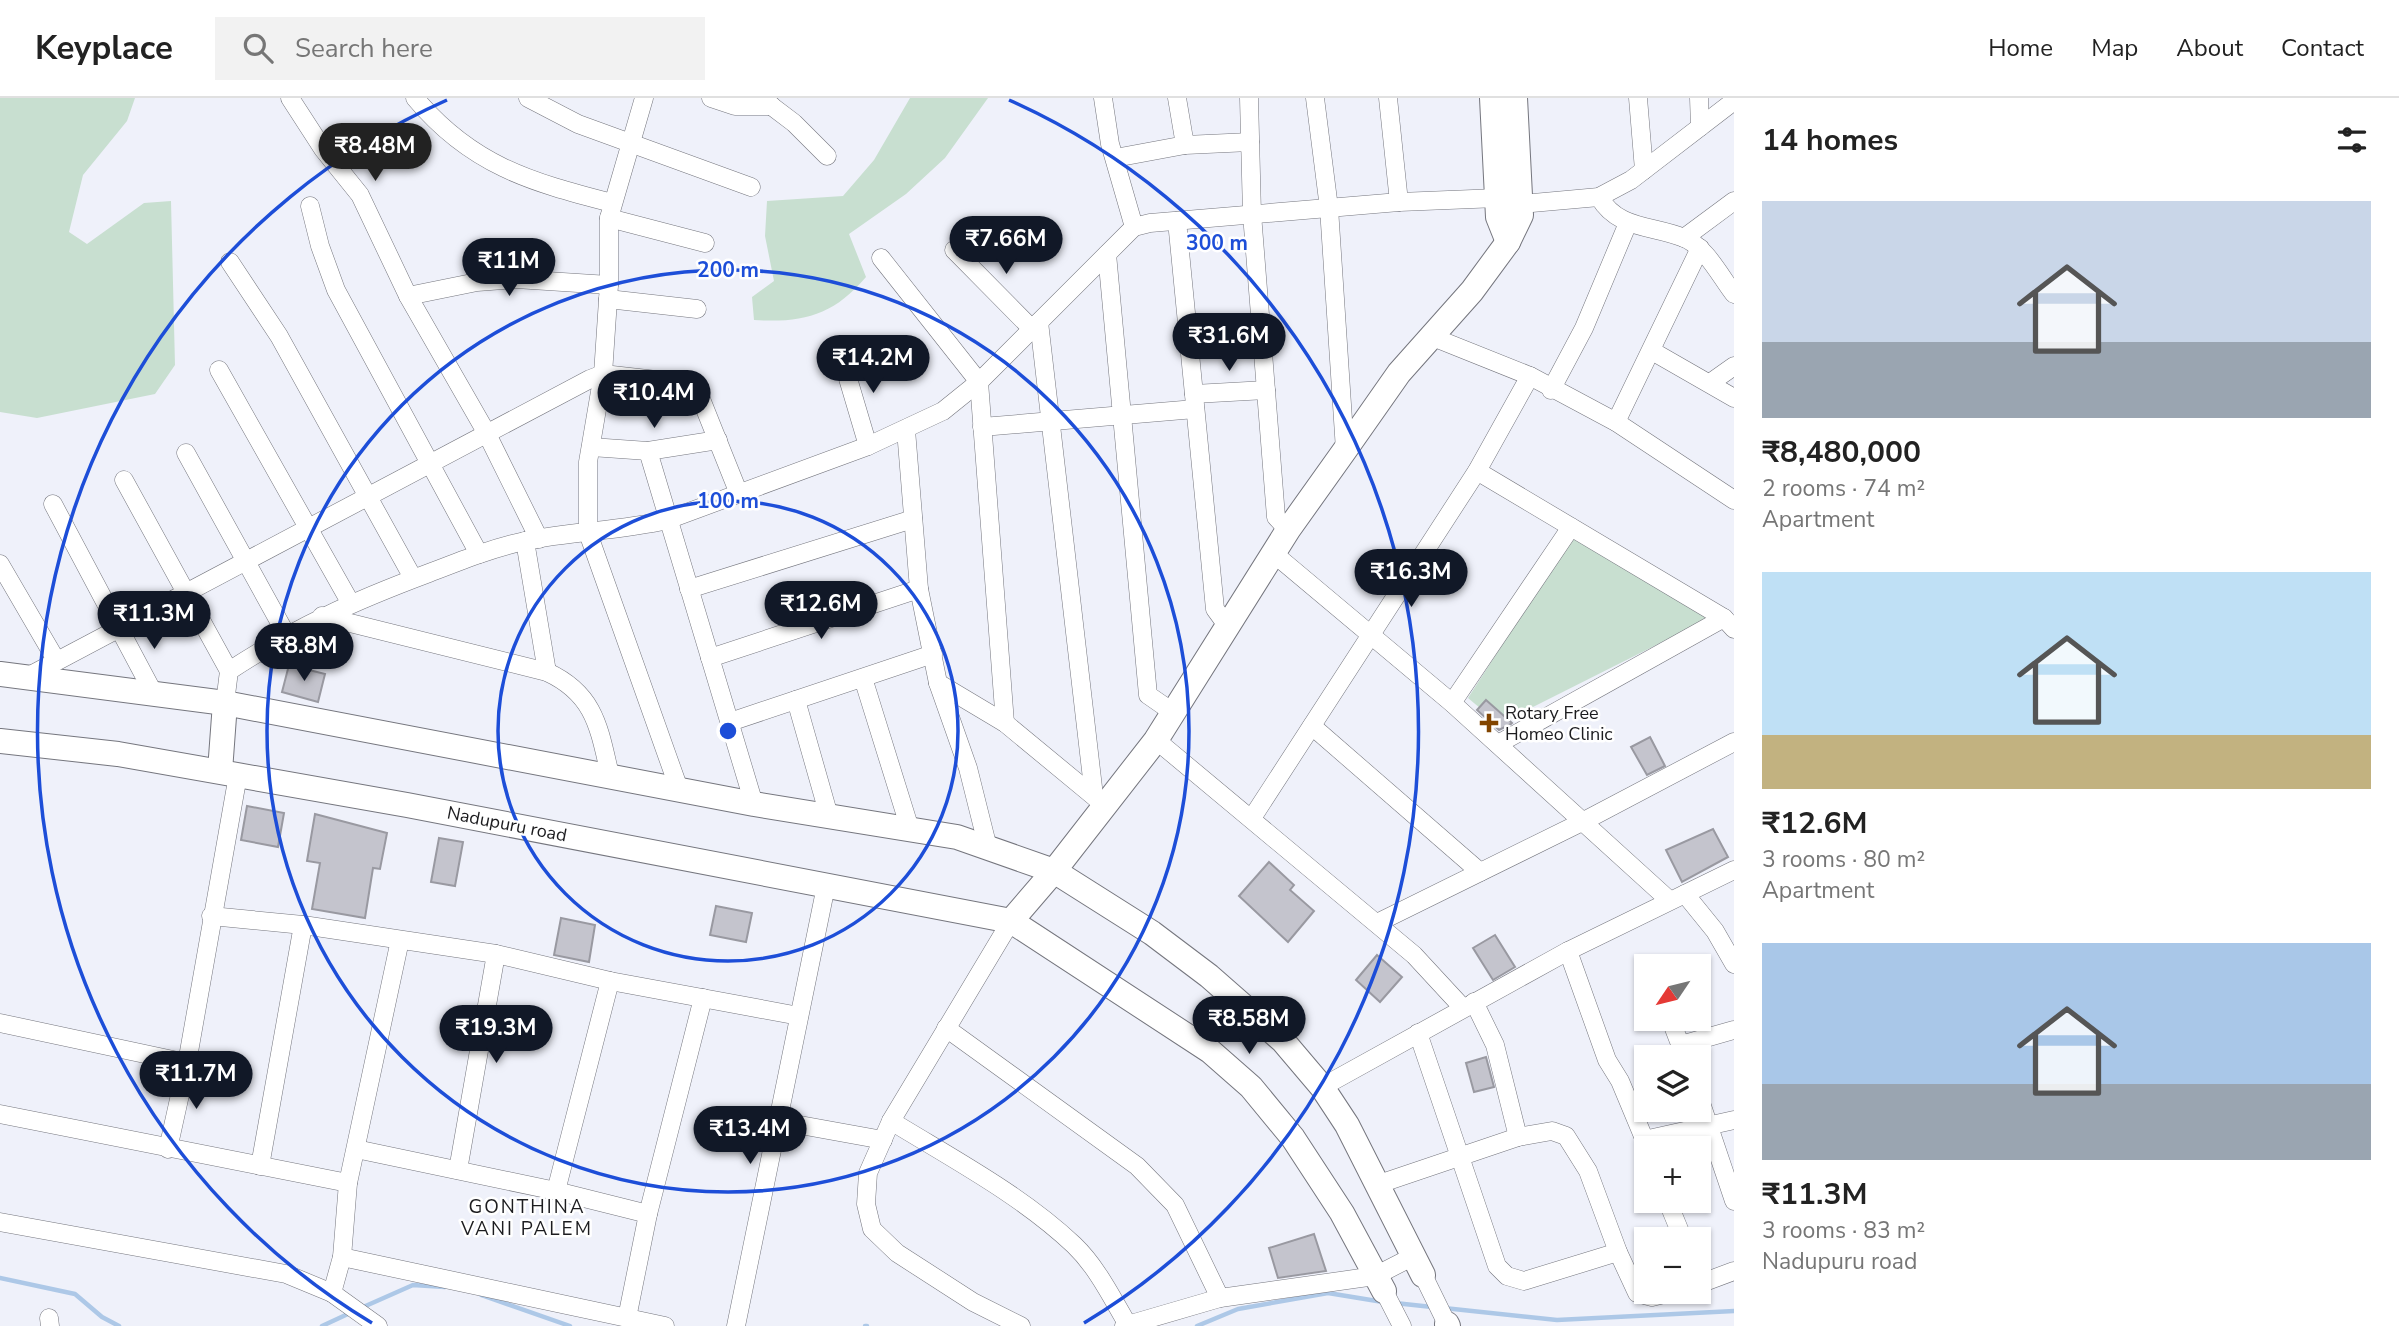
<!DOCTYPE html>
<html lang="en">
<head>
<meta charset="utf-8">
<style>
  :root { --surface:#fff; --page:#f2f2f2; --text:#222; --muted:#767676; --line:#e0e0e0; --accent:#111827 }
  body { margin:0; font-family:"Nunito Sans",sans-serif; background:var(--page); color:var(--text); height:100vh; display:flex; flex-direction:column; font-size:26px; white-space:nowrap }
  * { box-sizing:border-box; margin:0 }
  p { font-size:23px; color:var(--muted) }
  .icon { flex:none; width:38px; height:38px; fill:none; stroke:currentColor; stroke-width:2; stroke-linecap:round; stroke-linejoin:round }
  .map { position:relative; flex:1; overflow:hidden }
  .details { display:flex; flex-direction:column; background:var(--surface); width:665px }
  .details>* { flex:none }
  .needle { width:46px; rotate:235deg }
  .tools { position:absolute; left:1634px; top:856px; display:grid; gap:14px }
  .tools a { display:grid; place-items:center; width:77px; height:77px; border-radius:0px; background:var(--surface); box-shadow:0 2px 5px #0004; font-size:35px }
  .price { position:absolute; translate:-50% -60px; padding:0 16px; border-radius:24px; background:var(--accent); color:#fff; font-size:23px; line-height:46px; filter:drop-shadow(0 2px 4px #0008) }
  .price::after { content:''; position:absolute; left:50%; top:42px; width:21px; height:16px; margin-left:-10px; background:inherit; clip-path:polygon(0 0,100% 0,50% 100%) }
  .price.current { background:#222; color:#fff }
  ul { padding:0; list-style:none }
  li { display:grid; align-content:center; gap:14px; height:371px; padding:0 28px }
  li span { display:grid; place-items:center; height:217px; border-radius:0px; color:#555 }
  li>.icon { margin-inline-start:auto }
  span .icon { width:126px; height:126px; fill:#fffc; stroke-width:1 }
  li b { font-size:30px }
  h2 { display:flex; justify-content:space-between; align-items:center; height:84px; padding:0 28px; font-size:30px }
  header { display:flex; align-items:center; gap:42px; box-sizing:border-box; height:98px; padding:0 35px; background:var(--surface); border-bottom:2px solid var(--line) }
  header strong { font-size:33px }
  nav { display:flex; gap:38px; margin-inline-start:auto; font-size:24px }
  .search { width:490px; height:63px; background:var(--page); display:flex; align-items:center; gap:18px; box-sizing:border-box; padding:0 24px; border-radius:0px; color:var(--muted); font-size:26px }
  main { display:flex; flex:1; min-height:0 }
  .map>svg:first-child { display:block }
  .green { fill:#c8dfd0 }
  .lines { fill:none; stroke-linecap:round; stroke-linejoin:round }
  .stream { stroke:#adc8e7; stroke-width:4.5 }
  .building { fill:#c4c4cd; stroke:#9999a1; stroke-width:2 }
  .street-casing { stroke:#75767e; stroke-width:19 }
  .secondary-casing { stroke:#75767e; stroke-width:26 }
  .street { stroke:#fff; stroke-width:18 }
  .secondary { stroke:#fff; stroke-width:24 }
  .ring { fill:none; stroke:#1d4ed8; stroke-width:3.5 }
  .poi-dot { fill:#814400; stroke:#fff; stroke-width:2.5 }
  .labels { text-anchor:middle; stroke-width:5; stroke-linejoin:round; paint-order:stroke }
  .poi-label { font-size:18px; fill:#1c1c1f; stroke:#fff; text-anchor:start }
  .street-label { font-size:18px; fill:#1c1c1f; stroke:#fff }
  .neighbourhood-label { font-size:19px; letter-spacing:2px; fill:#1c1c1f; stroke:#fff }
  .centre { fill:#1d4ed8; stroke:#fff; stroke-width:3.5 }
  .ring-label { font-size:21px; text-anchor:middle; font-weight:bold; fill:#1d4ed8; stroke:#fff; stroke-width:5; stroke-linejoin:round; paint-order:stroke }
</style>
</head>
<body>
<header>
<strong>Keyplace</strong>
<div class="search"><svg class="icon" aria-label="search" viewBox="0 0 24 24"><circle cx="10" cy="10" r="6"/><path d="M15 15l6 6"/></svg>Search here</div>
<nav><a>Home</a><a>Map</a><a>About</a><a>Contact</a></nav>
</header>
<main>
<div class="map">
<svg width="1734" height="1228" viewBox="0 0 1734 1228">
  <rect width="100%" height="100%" fill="#eff1fa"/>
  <g class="green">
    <path d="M 0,0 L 135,0 L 127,23 L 83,77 L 69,134 L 87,146 L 144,105 L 171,103 L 175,267 L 155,296 L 37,320 L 0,314 Z"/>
    <path d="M 910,0 L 988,0 L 945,60 L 906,96 L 849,136 L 866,179 C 833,218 802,225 754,222 L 752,199 L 774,183 L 765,138 L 767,103 L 843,98 L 874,62 Z"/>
    <path d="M 1573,437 L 1710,520 L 1499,626 L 1468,600 Z"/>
  </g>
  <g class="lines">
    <g class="stream">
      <path d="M 0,1180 L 75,1196 L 102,1219 L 119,1228"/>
      <path d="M 481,1197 L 570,1228"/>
      <path d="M 1395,1205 L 1432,1209"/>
      <path d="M 361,1210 L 413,1187 L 445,1189"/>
      <path d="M 1444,1210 L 1557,1222 L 1734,1213"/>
      <path d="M 322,1228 L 350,1215"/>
      <path d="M 865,1228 L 867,1228"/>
      <path d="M 1197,1228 L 1238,1211 L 1328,1195 L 1383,1204"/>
    </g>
  </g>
  <g class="building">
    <path d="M 289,567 L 325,576 L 318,604 L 282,594 Z"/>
    <path d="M 1486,602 L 1512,625 L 1511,626 L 1499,632 L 1477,612 Z"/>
    <path d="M 1650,639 L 1665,668 L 1647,677 L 1631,649 Z"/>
    <path d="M 247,708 L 284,715 L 278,749 L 241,742 Z"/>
    <path d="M 315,716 L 387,735 L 380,771 L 373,770 L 365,820 L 312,811 L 320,765 L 307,763 Z"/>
    <path d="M 1713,731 L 1728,759 L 1682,784 L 1666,752 Z"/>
    <path d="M 439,740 L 463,744 L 455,788 L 431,784 Z"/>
    <path d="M 1269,764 L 1294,787 L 1290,792 L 1314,813 L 1288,844 L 1239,798 Z"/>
    <path d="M 716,808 L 752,815 L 746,844 L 710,837 Z"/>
    <path d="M 561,820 L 595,827 L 589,864 L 554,857 Z"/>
    <path d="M 1495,837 L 1515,869 L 1493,882 L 1473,850 Z"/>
    <path d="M 1377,857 L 1402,879 L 1380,904 L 1356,882 Z"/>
    <path d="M 1486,959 L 1494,989 L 1474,994 L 1466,965 Z"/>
    <path d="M 1314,1136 L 1326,1173 L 1278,1180 L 1269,1150 Z"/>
  </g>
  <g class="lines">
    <defs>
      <g id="street">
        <path d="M 290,0 L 323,51 L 360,97 L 408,198 L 486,334 L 539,441"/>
        <path d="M 415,0 C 471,67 530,84 612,105"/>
        <path d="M 528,0 L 578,26 L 751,89"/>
        <path d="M 644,0 L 609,120 L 609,187 L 603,276 L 588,364 L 588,435 L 679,691"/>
        <path d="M 711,0 L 735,8 L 772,8"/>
        <path d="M 761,0 L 794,25 L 827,58"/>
        <path d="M 1103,0 L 1110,46 L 1134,129"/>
        <path d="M 1177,0 L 1185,47 L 1250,44"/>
        <path d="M 1249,0 L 1252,116 L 1276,419 L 1288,432"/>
        <path d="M 1315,0 L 1329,110 L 1345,352"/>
        <path d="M 1388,0 L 1399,104"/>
        <path d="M 1638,0 L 1644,72"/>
        <path d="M 1699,0 L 1700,29"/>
        <path d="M 1115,60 L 1185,47"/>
        <path d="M 1599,99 C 1618,132 1653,127 1684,140 C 1706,149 1720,178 1734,196"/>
        <path d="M 1521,106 L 1599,99 L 1631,82 L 1734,3"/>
        <path d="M 310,108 L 320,148 L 336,192 L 479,456"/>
        <path d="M 609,120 L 705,145"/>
        <path d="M 1177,123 L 1215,511 L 1229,530"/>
        <path d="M 1684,140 L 1734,103"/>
        <path d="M 954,152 L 1032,231"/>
        <path d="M 1107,156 L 1148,597 L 1174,615"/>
        <path d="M 881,160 L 979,284 L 1005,625"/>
        <path d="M 230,164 L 279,238 L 413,480"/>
        <path d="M 408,198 L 477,184 L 516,181 L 609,187"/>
        <path d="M 608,201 L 697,211"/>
        <path d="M 1039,224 L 1094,698"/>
        <path d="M 1430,238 L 1530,278 L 1616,324 L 1734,402"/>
        <path d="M 1652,253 L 1734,300"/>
        <path d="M 841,257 L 868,348"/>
        <path d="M 219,272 L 350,504"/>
        <path d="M 1710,285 L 1734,268"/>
        <path d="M 1551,292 L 1584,230 L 1628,125"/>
        <path d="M 1194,296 L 1266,292"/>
        <path d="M 1616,324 L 1700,150"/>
        <path d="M 982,329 L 1195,311"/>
        <path d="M 906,332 L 919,491 L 938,585 L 968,670 L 988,750"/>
        <path d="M 591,349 L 648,353 L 718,342"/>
        <path d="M 648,353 L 754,706"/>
        <path d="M 186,355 L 286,536"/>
        <path d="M 1477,373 L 1724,520 L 1734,531"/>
        <path d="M 124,382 L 229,573"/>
        <path d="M 53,406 L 154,596"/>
        <path d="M 525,443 L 547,574"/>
        <path d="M 1273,455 L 1452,605 L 1669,802"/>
        <path d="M 0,466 L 56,562"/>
        <path d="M 689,491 L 913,421"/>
        <path d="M 322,518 L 547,574 C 595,596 599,630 610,677"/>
        <path d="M 710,560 L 919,491"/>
        <path d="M 29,578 L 590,281 L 603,276 L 683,285 L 697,291 L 739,396"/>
        <path d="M 863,580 L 910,731"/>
        <path d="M 938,585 L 1005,625 L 1097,701"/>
        <path d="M 796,602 L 829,718"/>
        <path d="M 225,605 L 229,573 C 296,529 354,503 429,475 C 460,463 492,450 525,443 C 572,433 620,433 667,422 L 868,348 L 943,313 L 979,284 L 1134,129 L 1150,125 L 1399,104 L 1498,100"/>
        <path d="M 1452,605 L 1571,429"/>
        <path d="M 730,624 L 933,556"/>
        <path d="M 1312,628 L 1480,774"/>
        <path d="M 1156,642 L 1414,857 L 1463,910"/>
        <path d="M 1498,646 L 1724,520"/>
        <path d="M 1252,720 L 1477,373 L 1530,278"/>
        <path d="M 1685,796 L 1715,833 L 1734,866"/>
        <path d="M 211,818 L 303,827 L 496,856 L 610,883 L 799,918"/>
        <path d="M 1011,823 L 891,1023 L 868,1075 L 866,1106 L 872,1131 L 897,1155 L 973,1204 L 1021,1228"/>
        <path d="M 1377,825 L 1584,723 L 1734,644"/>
        <path d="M 1568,853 L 1607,962 L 1620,983 L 1648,1050"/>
        <path d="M 610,883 L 556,1093 L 648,1116 L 627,1220"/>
        <path d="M 1474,904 L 1495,947 L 1518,1039"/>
        <path d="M 1670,920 L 1685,959"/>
        <path d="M 0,925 L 187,965"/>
        <path d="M 946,930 L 1137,1068 L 1175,1107 L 1220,1200"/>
        <path d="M 1418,935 L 1497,1168 L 1507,1178 L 1524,1183 L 1618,1154"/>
        <path d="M 1681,947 L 1734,932"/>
        <path d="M 1322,989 L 1568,853 L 1734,772"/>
        <path d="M 1699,999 L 1734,1103"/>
        <path d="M 0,1016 L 348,1085"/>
        <path d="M 778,1023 L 883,1042"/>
        <path d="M 891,1023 C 953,1061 1021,1097 1074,1147 C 1097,1169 1112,1200 1128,1227"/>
        <path d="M 1644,1042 L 1734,1022"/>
        <path d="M 168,1051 L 187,965 L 238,677"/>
        <path d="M 356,1051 L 556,1093"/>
        <path d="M 260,1068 L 303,827"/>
        <path d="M 458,1072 L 496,856"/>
        <path d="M 1379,1086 L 1518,1039 L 1552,1033 L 1566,1038 L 1588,1073 L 1618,1154 L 1637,1195 L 1652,1199 L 1672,1194"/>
        <path d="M 1667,1102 L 1683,1141"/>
        <path d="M 648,1116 L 703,900"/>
        <path d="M 0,1124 L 286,1176 L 332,1195 L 378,1228"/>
        <path d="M 342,1159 L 665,1228"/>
        <path d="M 1423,1177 L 1447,1226"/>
        <path d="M 1699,1186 L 1734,1173"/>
        <path d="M 1384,1193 L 1402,1228"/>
        <path d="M 332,1195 L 342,1159 L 348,1085 L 400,842"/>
        <path d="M 49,1220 L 50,1228"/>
        <path d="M 736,1228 L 826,788"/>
        <path d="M 1124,1228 L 1220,1200 L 1375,1178 L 1412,1159"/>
      </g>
      <g id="secondary">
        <path d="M 1492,0 L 1498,119 L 1508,144"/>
        <path d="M 0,576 L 225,605 L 754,706 L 957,739 L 1054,773 L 1152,835 L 1209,878 L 1283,943 L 1322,989 L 1347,1027 L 1423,1177"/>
        <path d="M 0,643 L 118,656 L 407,707 L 1011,823 L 1210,953 L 1251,989 L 1293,1040 L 1342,1115 L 1384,1193"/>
        <path d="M 220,673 L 225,605"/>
        <path d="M 1011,823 L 1054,773 L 1156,642 L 1288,432 L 1345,352 L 1399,275 L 1472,193 L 1508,144 L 1521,117 L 1515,0"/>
        <path d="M 1447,1226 L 1448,1228"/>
      </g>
    </defs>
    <use href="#street" class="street-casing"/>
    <use href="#secondary" class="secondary-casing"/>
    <use href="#street" class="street"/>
    <use href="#secondary" class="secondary"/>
  </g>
  <g class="ring">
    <circle cx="728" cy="633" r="230"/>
    <circle cx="728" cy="633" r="461"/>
    <path d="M372 1225A691 691 0 0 1 447 2M1009 2A691 691 0 0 1 1084 1225"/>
  </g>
  <path class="poi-dot" d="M1485.5 614.5h7v7h7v7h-7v7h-7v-7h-7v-7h7z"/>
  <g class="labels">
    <g class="poi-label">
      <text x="1505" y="621">Rotary Free<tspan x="1505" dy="21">Homeo Clinic</tspan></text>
    </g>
    <g class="street-label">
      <text transform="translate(507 726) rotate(11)" y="6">Nadupuru road</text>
    </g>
    <g class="neighbourhood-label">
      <text x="527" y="1115">GONTHINA<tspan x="527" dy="22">VANI PALEM</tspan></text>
    </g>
  </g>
  <circle cx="728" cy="633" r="10" class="centre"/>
  <g class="ring-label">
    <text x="1217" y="152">300 m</text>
    <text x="728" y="179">200 m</text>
    <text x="728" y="410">100 m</text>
  </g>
</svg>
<div class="tools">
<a><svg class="needle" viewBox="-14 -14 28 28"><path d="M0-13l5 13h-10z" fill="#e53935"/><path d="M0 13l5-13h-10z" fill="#767676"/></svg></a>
<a><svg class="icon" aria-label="layers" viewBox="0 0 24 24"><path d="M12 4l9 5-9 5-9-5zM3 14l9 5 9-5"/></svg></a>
<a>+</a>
<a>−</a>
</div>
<b class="price current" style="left:375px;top:85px">₹8.48M</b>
<b class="price" style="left:1006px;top:178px">₹7.66M</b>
<b class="price" style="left:509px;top:200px">₹11M</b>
<b class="price" style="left:1229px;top:275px">₹31.6M</b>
<b class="price" style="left:873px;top:297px">₹14.2M</b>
<b class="price" style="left:654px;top:332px">₹10.4M</b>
<b class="price" style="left:1411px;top:511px">₹16.3M</b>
<b class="price" style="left:821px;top:543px">₹12.6M</b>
<b class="price" style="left:154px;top:553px">₹11.3M</b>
<b class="price" style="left:304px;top:585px">₹8.8M</b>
<b class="price" style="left:1249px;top:958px">₹8.58M</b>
<b class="price" style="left:496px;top:967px">₹19.3M</b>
<b class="price" style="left:196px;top:1013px">₹11.7M</b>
<b class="price" style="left:750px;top:1068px">₹13.4M</b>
</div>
<section class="details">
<h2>14 homes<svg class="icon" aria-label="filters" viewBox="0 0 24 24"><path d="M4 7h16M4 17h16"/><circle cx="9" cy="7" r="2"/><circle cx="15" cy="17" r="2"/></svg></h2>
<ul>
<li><span style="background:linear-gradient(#c9d6e8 65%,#9aa5b1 0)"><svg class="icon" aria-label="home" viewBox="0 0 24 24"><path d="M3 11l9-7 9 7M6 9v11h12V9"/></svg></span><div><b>₹8,480,000</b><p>2 rooms · 74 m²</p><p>Apartment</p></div></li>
<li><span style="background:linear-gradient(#bfe0f5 75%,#c2b280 0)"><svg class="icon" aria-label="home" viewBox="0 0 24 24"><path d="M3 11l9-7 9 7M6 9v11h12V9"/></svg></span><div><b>₹12.6M</b><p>3 rooms · 80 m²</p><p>Apartment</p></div></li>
<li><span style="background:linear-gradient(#a9c7e8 65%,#9aa5b1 0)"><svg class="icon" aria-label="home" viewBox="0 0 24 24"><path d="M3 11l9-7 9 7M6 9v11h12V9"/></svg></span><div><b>₹11.3M</b><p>3 rooms · 83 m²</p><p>Nadupuru road</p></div></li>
</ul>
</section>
</main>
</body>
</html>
